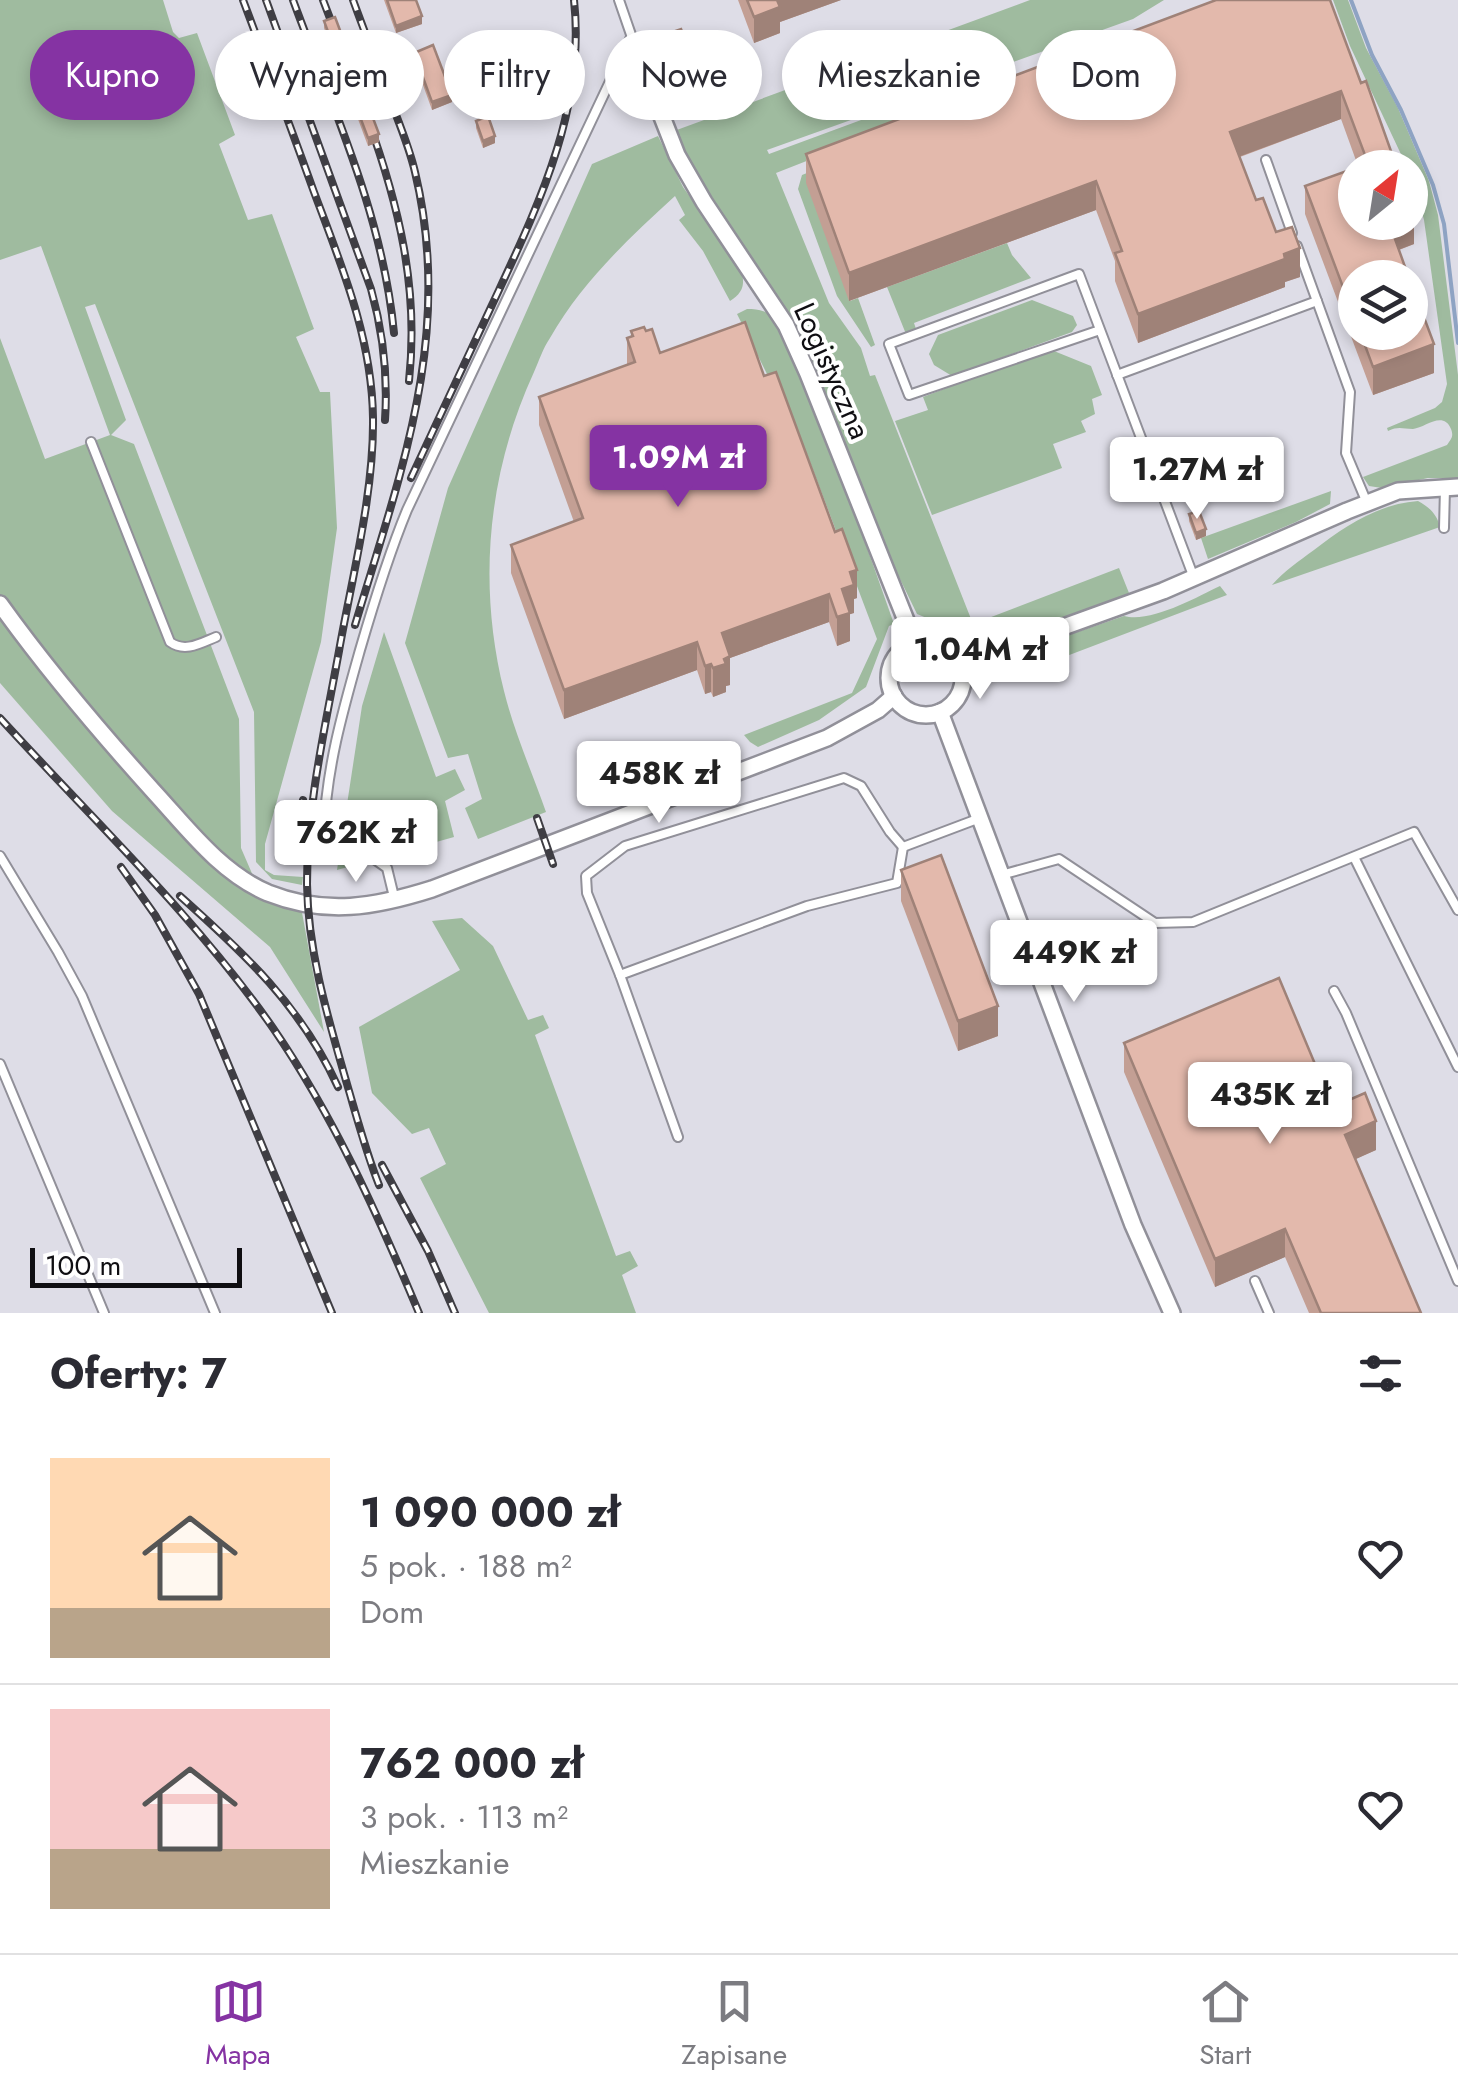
<!DOCTYPE html>
<html lang="pl">
<head>
<meta charset="utf-8">
<style>
  :root { --surface:#fff; --page:#f2f2f3; --text:#2b2b33; --muted:#7c7c81; --line:#e1e1e2; --accent:#8533a3 }
  body { margin:0; font-family:Jost,sans-serif; background:var(--page); color:var(--text); height:100vh; display:flex; flex-direction:column; font-size:38px; white-space:nowrap }
  * { box-sizing:border-box; margin:0 }
  p { font-size:32px; color:var(--muted) }
  .icon { flex:none; width:55px; height:55px; fill:none; stroke:currentColor; stroke-width:2; stroke-linecap:round; stroke-linejoin:round }
  .map { position:relative; height:1313px; overflow:hidden }
  .side { display:flex; flex-direction:column; background:var(--surface); flex:1 }
  .side>* { flex:none }
  .top-card { position:absolute; left:30px; top:30px; width:1400px; height:90px; display:flex; gap:20px }
  .needle { width:65px; rotate:30deg }
  .controls { position:absolute; left:1338px; top:150px; display:grid; gap:20px }
  .controls a { display:grid; place-items:center; width:90px; height:90px; border-radius:50%; background:var(--surface); box-shadow:0 5px 15px #0003; font-size:50px }
  .scale { position:absolute; left:30px; bottom:25px; width:212px; box-sizing:border-box; padding-left:10px; border:5px solid #0f0e12; border-top:0; font-size:28px; line-height:35px; white-space:nowrap; color:#0f0e12; -webkit-text-stroke:8px #fff; paint-order:stroke }
  .price { position:absolute; translate:-50% -85px; padding:0 22px; border-radius:10px; background:#fff; color:#222; font-size:32px; line-height:65px; filter:drop-shadow(0 2px 5px #0008) }
  .price::after { content:''; position:absolute; left:50%; top:60px; width:30px; height:22px; margin-left:-15px; background:inherit; clip-path:polygon(0 0,100% 0,50% 100%) }
  .price.on { background:var(--accent); color:#fff }
  ul { padding:0; list-style:none }
  li { display:flex; align-items:center; gap:30px; height:250px; padding:0 50px }
  li+li { border-top:2px solid var(--line) }
  li span { display:grid; place-items:center; flex:none; width:280px; height:200px; border-radius:0px; color:#555 }
  li>.icon { margin-inline-start:auto }
  span .icon { width:120px; height:120px; fill:#fffc; stroke-width:1 }
  li b { font-size:42px }
  h2 { display:flex; justify-content:space-between; align-items:center; height:120px; padding:0 50px; font-size:42px }
  .tag { padding:0 35px; border-radius:45px; background:var(--surface); box-shadow:0 5px 15px #0003; font-size:35px; line-height:90px }
  .tag.on { background:var(--accent); color:#fff }
  .dock { display:flex; justify-content:space-around; align-items:center; height:140px; border-top:2px solid var(--line); background:var(--surface); font-size:28px; color:var(--muted) }
  .dock a { display:grid; justify-items:center; gap:5px }
  .dock .on { color:var(--accent) }
  .map>svg:first-child { display:block }
  .green { fill:#9fbb9f }
  .lines { fill:none; stroke-linecap:round; stroke-linejoin:round }
  .stream { stroke:#8ea3c3; stroke-width:4 }
  .lane-casing { stroke:#919099; stroke-width:12 }
  .street-casing { stroke:#919099; stroke-width:20 }
  .lane { stroke:#fff; stroke-width:8 }
  .street { stroke:#fff; stroke-width:15 }
  .rail-casing { stroke:#3f3e44; stroke-width:8 }
  .rail { stroke:#fff; stroke-width:4; stroke-dasharray:11; stroke-linecap:butt }
  .wall { fill:#c39f94 }
  .shaded-wall { fill:#9f8278 }
  .building { fill:#e3b9ac; stroke:#9f8278; stroke-width:2.5 }
  .labels { text-anchor:middle; stroke-width:8; stroke-linejoin:round; paint-order:stroke }
  .street-label { font-size:30px; fill:#0f0e12; stroke:#fff }
</style>
</head>
<body>
<div class="map">
<svg width="1458" height="1313" viewBox="0 0 1458 1313">
  <rect width="100%" height="100%" fill="#dedde7"/>
  <g class="green">
    <path d="M 0,0 L 163,0 L 173,32 L 179,38 L 197,33 L 235,135 L 219,144 L 248,220 L 272,214 L 314,329 L 296,337 L 320,392 L 330,392 L 337,528 L 321,642 L 265,844 L 265,870 L 274,875 L 303,877 L 302,885 L 272,879 L 256,862 L 254,712 L 95,304 L 85,307 L 126,420 L 111,435 L 134,444 L 239,719 L 241,848 L 260,892 L 301,907 L 324,1032 L 270,947 L 112,811 L 0,683 L 0,338 L 45,459 L 110,435 L 41,246 L 0,260 Z"/>
    <path d="M 1030,0 L 1164,0 L 1133,19 L 767,150 L 769,154 L 983,75 L 967,98 L 776,173 L 829,303 L 861,348 L 870,376 L 875,375 L 973,624 L 1119,568 L 1129,593 L 1125,597 L 1017,635 L 1005,633 L 1002,629 L 973,637 L 917,614 L 881,540 L 799,334 L 695,179 L 674,131 Z"/>
    <path d="M 1333,0 L 1348,0 L 1366,48 L 1398,108 L 1429,181 L 1438,215 L 1458,375 L 1458,478 L 1428,478 L 1382,488 L 1369,486 L 1363,477 L 1447,445 C 1451,439 1454,437 1451,429 C 1443,410 1425,428 1413,429 C 1402,429 1399,426 1388,431 L 1387,428 L 1435,408 L 1442,402 L 1447,384 L 1424,220 L 1410,168 L 1407,167 L 1350,46 Z"/>
    <path d="M 933,122 L 850,301 L 858,298 L 875,345 L 871,347 L 837,296 L 798,189 L 802,175 Z"/>
    <path d="M 658,136 L 683,187 L 741,269 C 745,284 744,292 730,301 L 703,251 L 679,220 L 685,215 L 675,196 C 628,239 582,282 550,338 C 543,348 539,361 534,372 C 488,472 477,583 504,691 C 514,732 532,772 546,812 L 478,839 L 465,808 L 482,799 L 468,754 L 448,758 L 405,643 L 448,488 L 592,164 Z"/>
    <path d="M 1007,243 L 1012,255 L 1031,278 L 914,323 L 916,329 L 906,334 L 887,287 Z"/>
    <path d="M 1032,300 L 1073,316 L 1077,325 L 1072,332 L 952,376 L 934,365 L 929,354 L 938,335 Z"/>
    <path d="M 747,309 C 758,309 767,310 775,320 C 796,347 806,387 819,419 C 845,487 870,555 894,624 L 889,626 L 866,687 L 819,720 L 758,747 L 750,742 L 744,735 L 852,693 L 877,639 L 807,454 L 737,314 Z"/>
    <path d="M 1049,349 L 1091,366 L 1102,395 L 1092,399 L 1095,414 L 1081,421 L 1086,432 L 1053,444 L 1062,468 L 932,515 L 895,421 L 928,410 L 923,397 Z"/>
    <path d="M 1331,491 L 1330,504 L 1296,522 L 1208,559 L 1201,538 Z"/>
    <path d="M 1418,501 C 1429,507 1437,514 1440,527 L 1272,585 C 1284,571 1299,561 1314,550 C 1345,526 1378,504 1418,501 Z"/>
    <path d="M 1220,586 L 1227,595 L 1022,673 L 1017,660 L 1034,647 L 1124,616 C 1151,623 1195,598 1220,586 Z"/>
    <path d="M 384,632 L 436,777 L 455,769 L 465,790 L 445,801 L 454,837 L 337,870 L 362,706 Z"/>
    <path d="M 462,918 L 493,946 L 528,1020 L 543,1015 L 549,1028 L 535,1035 L 616,1256 L 630,1251 L 638,1266 L 622,1275 L 636,1313 L 489,1313 L 420,1178 L 446,1164 L 429,1128 L 412,1134 L 372,1093 L 359,1027 L 460,970 L 432,921 Z"/>
  </g>
  <g class="lines">
    <path class="stream" d="M 1351,0 L 1372,55 L 1401,110 L 1433,185 L 1444,224 L 1458,343"/>
    <defs>
      <g id="lane">
        <path d="M 619,0 L 647,81"/>
        <path d="M 1266,160 L 1292,233"/>
        <path d="M 1297,246 L 1350,392 L 1346,453 L 1367,503"/>
        <path d="M 1100,330 L 909,395 L 889,344 L 1079,274 L 1194,578"/>
        <path d="M 1117,375 L 1317,301"/>
        <path d="M 91,442 L 170,642 C 185,653 201,643 216,637"/>
        <path d="M 1444,528 L 1445,488"/>
        <path d="M 0,856 L 58,952 L 82,996 L 215,1313"/>
        <path d="M 1354,857 L 1458,1067"/>
        <path d="M 1001,875 L 1059,859 L 1155,923 L 1193,922 L 1414,832 L 1458,910"/>
        <path d="M 395,901 L 387,868 L 360,849 L 324,832 C 326,769 343,710 360,650 C 374,602 388,556 407,510 L 631,37"/>
        <path d="M 620,975 L 807,906 L 897,883 L 903,847"/>
        <path d="M 1334,991 L 1346,1013 L 1458,1281"/>
        <path d="M 0,1064 L 104,1313"/>
        <path d="M 678,1137 L 620,975 L 587,893 L 586,876 L 625,846 L 844,778 L 861,786 L 890,832 L 903,847 L 980,818"/>
        <path d="M 1255,1281 L 1269,1313"/>
      </g>
      <g id="street">
        <path d="M 648,81 L 677,155 L 704,202 L 786,325 L 808,374 L 915,643"/>
        <path d="M 0,604 C 48,671 100,732 155,793 C 188,829 221,873 268,893 C 326,916 375,907 432,889 L 827,738 L 878,710 L 894,696"/>
        <circle cx="926" cy="678" r="37"/>
        <path d="M 961,664 L 1163,591 L 1347,511 L 1398,491 L 1458,487"/>
        <path d="M 940,712 L 1133,1225 L 1172,1313"/>
      </g>
    </defs>
    <use href="#lane" class="lane-casing"/>
    <use href="#street" class="street-casing"/>
    <use href="#lane" class="lane"/>
    <use href="#street" class="street"/>
    <defs>
      <g id="rail">
        <path d="M 243,0 C 267,64 291,128 314,192 C 342,267 372,338 373,418 C 374,494 352,577 339,651 C 325,728 307,805 307,884 C 308,953 328,1018 347,1084 C 357,1118 366,1152 379,1185"/>
        <path d="M 266,0 L 371,289 C 383,332 388,375 385,420"/>
        <path d="M 293,0 C 333,109 383,216 394,333"/>
        <path d="M 323,0 L 339,42"/>
        <path d="M 353,0 C 366,36 380,71 393,107 C 401,128 410,150 415,172 C 454,334 401,472 355,625"/>
        <path d="M 367,117 C 399,205 419,288 409,381"/>
        <path d="M 411,478 C 438,420 465,362 492,305 C 537,208 586,110 574,0"/>
        <path d="M 0,718 C 92,819 195,916 273,1028 C 334,1117 377,1213 419,1313"/>
        <path d="M 537,818 L 553,864"/>
        <path d="M 290,846 L 303,800"/>
        <path d="M 121,867 L 155,915 L 199,994 L 332,1313"/>
        <path d="M 180,896 C 245,954 301,1006 338,1087"/>
        <path d="M 382,1165 L 428,1251 L 455,1313"/>
      </g>
    </defs>
    <use href="#rail" class="rail-casing"/>
    <use href="#rail" class="rail"/>
  </g>
  <g class="wall">
    <path d="M 384,0 L 416,0 L 422,24 L 396,33 Z"/>
    <path d="M 738,0 L 841,0 L 780,22 L 780,33 L 754,43 Z"/>
    <path d="M 324,21 L 379,142 L 368,146 L 324,28 Z"/>
    <path d="M 661,36 L 690,75 L 670,82 L 661,57 Z"/>
    <path d="M 414,53 L 452,102 L 432,110 L 414,60 Z"/>
    <path d="M 555,73 L 549,98 L 537,95 L 537,88 Z"/>
    <path d="M 1361,83 L 1397,168 L 1358,166 L 1341,119 L 1240,157 L 1256,200 L 1300,277 L 1285,282 L 1285,287 L 1138,343 L 1115,281 L 1115,261 L 1096,210 L 849,301 L 806,183 L 806,154 Z"/>
    <path d="M 476,121 L 495,143 L 483,148 L 476,128 Z"/>
    <path d="M 1305,186 L 1414,244 L 1399,250 L 1355,278 L 1355,332 L 1410,332 L 1434,373 L 1373,395 L 1305,214 Z"/>
    <path d="M 631,331 L 646,331 L 660,353 L 764,376 L 857,598 L 854,599 L 854,613 L 850,614 L 850,641 L 837,646 L 829,622 L 730,658 L 730,685 L 726,686 L 726,692 L 713,697 L 711,692 L 705,694 L 697,670 L 564,719 L 511,573 L 511,545 L 574,522 L 539,425 L 539,397 L 627,365 L 627,338 L 631,337 Z"/>
    <path d="M 1189,514 L 1206,536 L 1196,540 L 1189,521 Z"/>
    <path d="M 901,870 L 998,1036 L 958,1051 L 901,901 Z"/>
    <path d="M 1124,1043 L 1376,1150 L 1355,1159 L 1421,1313 L 1309,1313 L 1285,1257 L 1215,1287 L 1124,1072 Z"/>
  </g>
  <g class="shaded-wall">
    <path d="M 777,0 L 841,0 L 780,22 L 780,33 L 754,43 L 754,17 Z"/>
    <path d="M 422,16 L 422,24 L 396,33 L 396,26 Z"/>
    <path d="M 690,54 L 690,75 L 670,82 L 670,61 Z"/>
    <path d="M 1341,91 L 1341,119 L 1230,160 L 1230,132 Z"/>
    <path d="M 452,95 L 452,102 L 432,110 L 432,102 Z"/>
    <path d="M 379,134 L 379,142 L 368,146 L 368,138 Z"/>
    <path d="M 495,136 L 495,143 L 483,148 L 483,141 Z"/>
    <path d="M 1096,181 L 1096,210 L 849,301 L 849,273 Z"/>
    <path d="M 1414,216 L 1414,244 L 1390,253 L 1390,225 L 1395,222 L 1410,222 L 1410,217 Z"/>
    <path d="M 1300,248 L 1300,277 L 1285,282 L 1285,287 L 1138,343 L 1138,314 Z"/>
    <path d="M 1434,344 L 1434,373 L 1373,395 L 1373,367 Z"/>
    <path d="M 1206,529 L 1206,536 L 1196,540 L 1196,533 Z"/>
    <path d="M 857,570 L 857,598 L 854,599 L 854,613 L 850,614 L 850,641 L 837,646 L 837,617 L 842,589 L 850,572 Z"/>
    <path d="M 829,594 L 829,622 L 730,658 L 730,685 L 726,686 L 726,692 L 713,697 L 713,668 L 722,633 Z"/>
    <path d="M 697,642 L 697,670 L 564,719 L 564,690 Z"/>
    <path d="M 711,664 L 711,692 L 705,694 L 705,666 Z"/>
    <path d="M 998,1006 L 998,1036 L 958,1051 L 958,1021 Z"/>
    <path d="M 1376,1121 L 1376,1150 L 1345,1164 L 1345,1135 Z"/>
    <path d="M 1285,1229 L 1285,1257 L 1215,1287 L 1215,1259 Z"/>
  </g>
  <g class="building">
    <path d="M 387,0 L 416,0 L 422,16 L 396,26 Z"/>
    <path d="M 747,0 L 777,0 L 780,7 L 754,17 Z"/>
    <path d="M 1216,0 L 1330,0 L 1361,83 L 1366,81 L 1397,168 L 1356,168 L 1368,163 L 1341,91 L 1230,132 L 1256,200 L 1263,198 L 1276,232 L 1292,227 L 1300,248 L 1284,254 L 1285,259 L 1138,314 L 1115,253 L 1122,251 L 1096,181 L 849,273 L 806,154 Z"/>
    <path d="M 335,17 L 379,134 L 368,138 L 324,21 Z"/>
    <path d="M 681,29 L 690,54 L 670,61 L 661,36 Z"/>
    <path d="M 433,45 L 452,95 L 432,102 L 414,53 Z"/>
    <path d="M 543,63 L 555,66 L 549,91 L 537,88 Z"/>
    <path d="M 488,116 L 495,136 L 483,141 L 476,121 Z"/>
    <path d="M 1355,168 L 1355,222 L 1395,222 L 1390,225 L 1409,278 L 1355,278 L 1355,319 L 1305,186 Z"/>
    <path d="M 1410,280 L 1434,344 L 1373,367 L 1360,332 L 1410,332 Z"/>
    <path d="M 745,322 L 764,376 L 776,372 L 835,532 L 842,529 L 857,570 L 850,572 L 854,585 L 842,589 L 850,613 L 837,617 L 829,594 L 722,633 L 730,656 L 724,659 L 726,664 L 713,668 L 711,664 L 705,666 L 697,642 L 564,690 L 511,545 L 583,518 L 539,397 L 635,362 L 627,338 L 633,336 L 631,331 L 644,327 L 646,331 L 652,329 L 660,353 Z"/>
    <path d="M 1199,511 L 1206,529 L 1196,533 L 1189,514 Z"/>
    <path d="M 941,855 L 998,1006 L 958,1021 L 901,870 Z"/>
    <path d="M 1279,978 L 1333,1107 L 1365,1093 L 1376,1121 L 1345,1135 L 1421,1313 L 1321,1313 L 1285,1229 L 1215,1259 L 1124,1043 Z"/>
  </g>
  <g class="labels">
    <g class="street-label">
      <text transform="translate(832 371) rotate(66)" y="10">Logistyczna</text>
    </g>
  </g>
</svg>
<div class="controls">
<a><svg class="needle" viewBox="-14 -14 28 28"><path d="M0-13l5 13h-10z" fill="#e53935"/><path d="M0 13l5-13h-10z" fill="#7c7c81"/></svg></a>
<a><svg class="icon" aria-label="layers" viewBox="0 0 24 24"><path d="M12 4l9 5-9 5-9-5zM3 14l9 5 9-5"/></svg></a>
</div>
<div class="scale">100 m</div>
<b class="price on" style="left:678px;top:510px">1.09M zł</b>
<b class="price" style="left:1197px;top:522px">1.27M zł</b>
<b class="price" style="left:980px;top:702px">1.04M zł</b>
<b class="price" style="left:659px;top:826px">458K zł</b>
<b class="price" style="left:356px;top:885px">762K zł</b>
<b class="price" style="left:1074px;top:1005px">449K zł</b>
<b class="price" style="left:1270px;top:1147px">435K zł</b>
<div class="top-card">
<a class="tag on">Kupno</a>
<a class="tag">Wynajem</a>
<a class="tag">Filtry</a>
<a class="tag">Nowe</a>
<a class="tag">Mieszkanie</a>
<a class="tag">Dom</a>
</div>
</div>
<section class="side">
<h2>Oferty: 7<svg class="icon" aria-label="filters" viewBox="0 0 24 24"><path d="M4 7h16M4 17h16"/><circle cx="9" cy="7" r="2"/><circle cx="15" cy="17" r="2"/></svg></h2>
<ul>
<li><span style="background:linear-gradient(#ffd9b3 75%,#b9a48a 0)"><svg class="icon" aria-label="home" viewBox="0 0 24 24"><path d="M3 11l9-7 9 7M6 9v11h12V9"/></svg></span><div><b>1 090 000 zł</b><p>5 pok. · 188 m²</p><p>Dom</p></div><svg class="icon" aria-label="heart" viewBox="0 0 24 24"><path d="M12 20l-8-8c-3-5 5-10 8-4 3-6 11-1 8 4z"/></svg></li>
<li><span style="background:linear-gradient(#f6c9c9 70%,#b9a48a 0)"><svg class="icon" aria-label="home" viewBox="0 0 24 24"><path d="M3 11l9-7 9 7M6 9v11h12V9"/></svg></span><div><b>762 000 zł</b><p>3 pok. · 113 m²</p><p>Mieszkanie</p></div><svg class="icon" aria-label="heart" viewBox="0 0 24 24"><path d="M12 20l-8-8c-3-5 5-10 8-4 3-6 11-1 8 4z"/></svg></li>
</ul>
</section>
<nav class="dock">
<a class="on"><svg class="icon" aria-label="map" viewBox="0 0 24 24"><path d="M3 6l6-2 6 2 6-2v14l-6 2-6-2-6 2zM9 4v14M15 6v14"/></svg>Mapa</a>
<a><svg class="icon" aria-label="saved" viewBox="0 0 24 24"><path d="M7 4h10v16l-5-4-5 4z"/></svg>Zapisane</a>
<a><svg class="icon" aria-label="home" viewBox="0 0 24 24"><path d="M3 11l9-7 9 7M6 9v11h12V9"/></svg>Start</a>
</nav>
</body>
</html>
